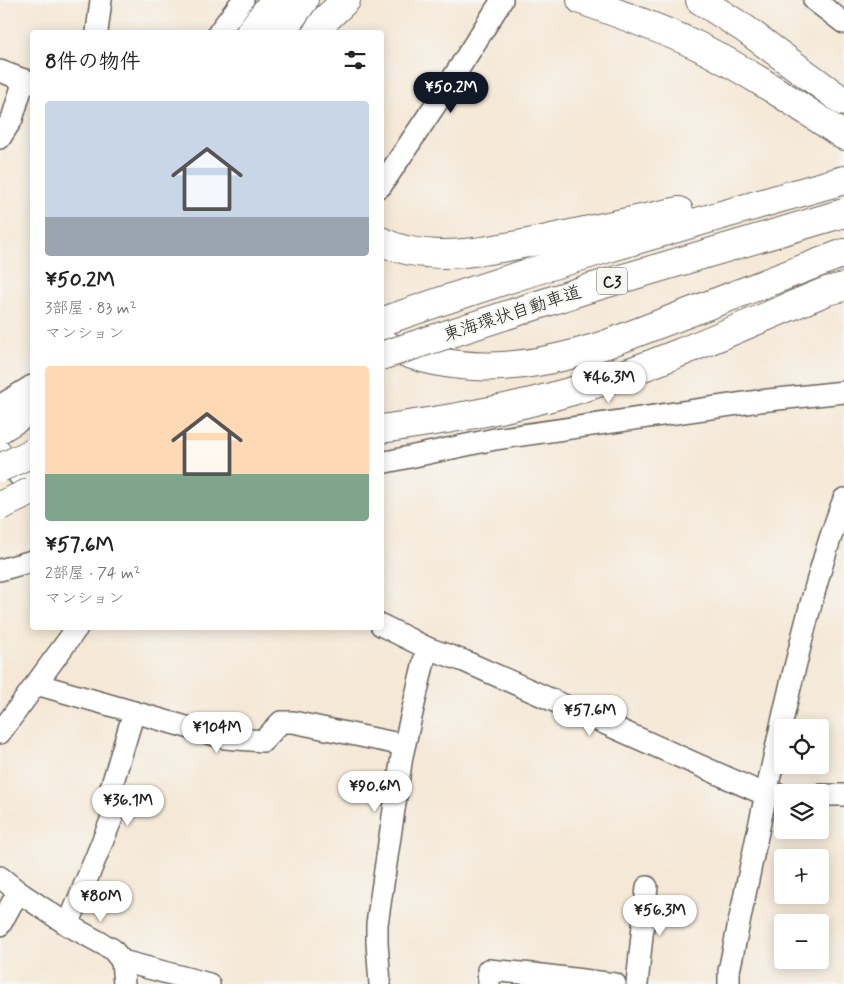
<!DOCTYPE html>
<html lang="ja">
<head>
<meta charset="utf-8">
<style>
  :root { --surface:#fff; --page:#f6f6f6; --text:#222; --muted:#767676; --accent:#111827 }
  body { margin:0; font-family:Mynerve,"Klee One",sans-serif; background:var(--page); color:var(--text); height:100vh; display:flex; flex-direction:column; font-size:19px; white-space:nowrap }
  * { box-sizing:border-box; margin:0 }
  p { font-size:16px; color:var(--muted) }
  .icon { flex:none; width:28px; height:28px; fill:none; stroke:currentColor; stroke-width:2; stroke-linecap:round; stroke-linejoin:round }
  .map { position:relative; flex:1; overflow:hidden }
  .drawer { position:absolute; left:30px; top:30px; width:354px; height:600px; display:flex; flex-direction:column; background:var(--surface); border-radius:5px; box-shadow:0 2px 12px #0003 }
  .drawer>* { flex:none }
  .fabs { position:absolute; left:774px; top:719px; display:grid; gap:10px }
  .fabs a { display:grid; place-items:center; width:55px; height:55px; border-radius:5px; background:var(--surface); box-shadow:0 2px 12px #0003; font-size:25px }
  .price { position:absolute; translate:-50% -42px; padding:0 11px; border-radius:18px; background:#fff; color:#222; font-size:16px; line-height:32px; filter:drop-shadow(0 1px 2px #0008) }
  .price::after { content:''; position:absolute; left:50%; top:30px; width:15px; height:11px; margin-left:-8px; background:inherit; clip-path:polygon(0 0,100% 0,50% 100%) }
  .price.current { background:var(--accent); color:#fff }
  ul { padding:0; list-style:none }
  li { display:grid; align-content:center; gap:10px; height:265px; padding:0 15px }
  li span { display:grid; place-items:center; height:155px; border-radius:5px; color:#555 }
  li>.icon { margin-inline-start:auto }
  span .icon { width:90px; height:90px; fill:#fffc; stroke-width:1 }
  li b { font-size:21px }
  h2 { display:flex; justify-content:space-between; align-items:center; height:60px; padding:0 15px; font-size:21px }
  .map>svg:first-child { display:block }
  .lines { fill:none; stroke-linecap:round; stroke-linejoin:round }
  .minor-casing { stroke:#68635d; stroke-width:24 }
  .highway-casing { stroke:#68635d; stroke-width:30 }
  .minor { stroke:#fff; stroke-width:21 }
  .highway { stroke:#fff; stroke-width:28 }
  .highway-bridge-casing { stroke:#68635d; stroke-width:30; stroke-linecap:butt }
  .highway-bridge { stroke:#fff; stroke-width:28 }
  .labels { text-anchor:middle; stroke-width:4.5; stroke-linejoin:round; paint-order:stroke }
  .shield { fill:#f6f6f2; stroke:#5d5d5c; stroke-width:1 }
  .shield-label { font-size:16px; font-weight:bold; fill:#1c1c1c }
  .street-label { font-size:18px; fill:#1c1c1c; stroke:#f6f6f2 }
</style>
</head>
<body>
<div class="map">
<svg width="844" height="984" viewBox="0 0 844 984">
  <rect width="100%" height="100%" fill="#f6f6f2"/>
  <filter id="ink" filterUnits="userSpaceOnUse"><feTurbulence type="fractalNoise" baseFrequency=".02" numOctaves="2"/><feDisplacementMap in="SourceGraphic" scale="10" xChannelSelector="R" yChannelSelector="G"/><feConvolveMatrix kernelMatrix="1 2 1 2 8 2 1 2 1" color-interpolation-filters="sRGB"/></filter>
  <filter id="wash" filterUnits="userSpaceOnUse"><feTurbulence type="fractalNoise" baseFrequency=".0096" numOctaves="4" result="noise"/><feDisplacementMap in="SourceGraphic" scale="20" xChannelSelector="R" yChannelSelector="G"/><feGaussianBlur stdDeviation="1.12" result="paint"/><feColorMatrix in="noise" values="0 0 0 0 0 0 0 0 0 0 0 0 0 0 0 0 0 1.4 0 .05"/><feComposite in="paint" operator="in"/></filter>
  <g filter="url(#wash)">
    <rect width="100%" height="100%" fill="#f5e8d6"/>
  </g>
  <g filter="url(#ink)">
    <g class="lines">
      <defs>
        <g id="minor">
          <path d="M 814,0 L 844,23"/>
          <path d="M 97,32 L 101,0"/>
          <path d="M 219,32 L 243,0"/>
          <path d="M 0,71 L 24,80 L 32,82"/>
          <path d="M 0,138 L 12,119 L 24,80"/>
          <path d="M 381,186 L 444,92 L 502,0"/>
          <path d="M 0,406 L 32,386"/>
          <path d="M 0,451 L 32,492"/>
          <path d="M 381,463 L 495,439 L 759,401 L 844,392"/>
          <path d="M 0,570 L 32,561"/>
          <path d="M 381,625 L 427,648 L 464,661 L 766,795 L 782,795"/>
          <path d="M 36,684 L 225,738 L 263,741 L 281,722 L 293,722 L 404,745"/>
          <path d="M 0,733 L 77,628"/>
          <path d="M 820,795 L 844,795"/>
          <path d="M 0,877 L 20,893 L 68,925 L 112,949 L 122,961 L 124,984"/>
          <path d="M 0,925 L 12,903 L 20,893"/>
          <path d="M 68,925 L 112,818 L 111,788 L 134,712"/>
          <path d="M 122,961 L 209,984"/>
          <path d="M 380,984 L 377,943 L 377,924 L 402,756 L 427,648"/>
          <path d="M 489,984 L 488,970 L 533,974 L 615,984"/>
          <path d="M 637,984 L 647,887"/>
          <path d="M 729,984 L 729,971 C 751,867 771,762 797,659 C 810,605 824,551 844,499"/>
        </g>
        <g id="highway">
          <path d="M 581,0 C 620,14 660,28 698,46 C 749,72 797,104 844,136"/>
          <path d="M 700,0 L 745,29 L 844,102"/>
          <path d="M 250,32 L 275,0"/>
          <path d="M 281,32 L 304,0"/>
          <path d="M 317,32 L 327,18 L 346,0"/>
          <path d="M 381,241 C 433,268 512,246 566,235 C 604,227 641,219 679,211"/>
          <path d="M 381,322 C 533,268 689,224 844,180"/>
          <path d="M 386,345 C 460,378 532,369 607,344 L 844,253"/>
          <path d="M 0,429 L 32,409"/>
          <path d="M 381,429 C 452,419 524,407 592,385 C 672,359 749,323 827,291 L 844,287"/>
        </g>
      </defs>
      <use href="#minor" class="minor-casing"/>
      <use href="#highway" class="highway-casing"/>
      <use href="#minor" class="minor"/>
      <use href="#highway" class="highway"/>
      <defs>
        <g id="highway-bridge">
          <path d="M 381,356 L 587,289 L 844,213"/>
          <path d="M 0,468 L 32,453"/>
          <path d="M 0,506 L 32,491"/>
        </g>
      </defs>
      <use href="#highway-bridge" class="highway-bridge-casing"/>
      <use href="#highway-bridge" class="highway-bridge"/>
    </g>
  </g>
  <g class="labels">
    <rect class="shield" x="597" y="267.5" width="30" height="27" rx="4"/>
    <g class="shield-label">
      <text x="612" y="287">C3</text>
    </g>
    <g class="street-label">
      <text transform="translate(512 313) rotate(-18)" y="6">東海環状自動車道</text>
    </g>
  </g>
</svg>
<div class="fabs">
<a><svg class="icon" aria-label="locate" viewBox="0 0 24 24"><circle cx="12" cy="12" r="6"/><path d="M12 2v4M12 18v4M2 12h4M18 12h4"/></svg></a>
<a><svg class="icon" aria-label="layers" viewBox="0 0 24 24"><path d="M12 4l9 5-9 5-9-5zM3 14l9 5 9-5"/></svg></a>
<a>+</a>
<a>−</a>
</div>
<b class="price current" style="left:451px;top:114px">¥50.2M</b>
<b class="price" style="left:609px;top:404px">¥46.3M</b>
<b class="price" style="left:590px;top:737px">¥57.6M</b>
<b class="price" style="left:217px;top:754px">¥104M</b>
<b class="price" style="left:375px;top:813px">¥90.6M</b>
<b class="price" style="left:128px;top:827px">¥36.1M</b>
<b class="price" style="left:101px;top:923px">¥80M</b>
<b class="price" style="left:660px;top:937px">¥56.3M</b>
<section class="drawer">
<h2>8件の物件<svg class="icon" aria-label="filters" viewBox="0 0 24 24"><path d="M4 7h16M4 17h16"/><circle cx="9" cy="7" r="2"/><circle cx="15" cy="17" r="2"/></svg></h2>
<ul>
<li><span style="background:linear-gradient(#c9d6e8 75%,#9aa5b1 0)"><svg class="icon" aria-label="home" viewBox="0 0 24 24"><path d="M3 11l9-7 9 7M6 9v11h12V9"/></svg></span><div><b>¥50.2M</b><p>3部屋 · 83 m²</p><p>マンション</p></div></li>
<li><span style="background:linear-gradient(#ffd9b3 70%,#7fa58c 0)"><svg class="icon" aria-label="home" viewBox="0 0 24 24"><path d="M3 11l9-7 9 7M6 9v11h12V9"/></svg></span><div><b>¥57.6M</b><p>2部屋 · 74 m²</p><p>マンション</p></div></li>
</ul>
</section>
</div>
</body>
</html>
